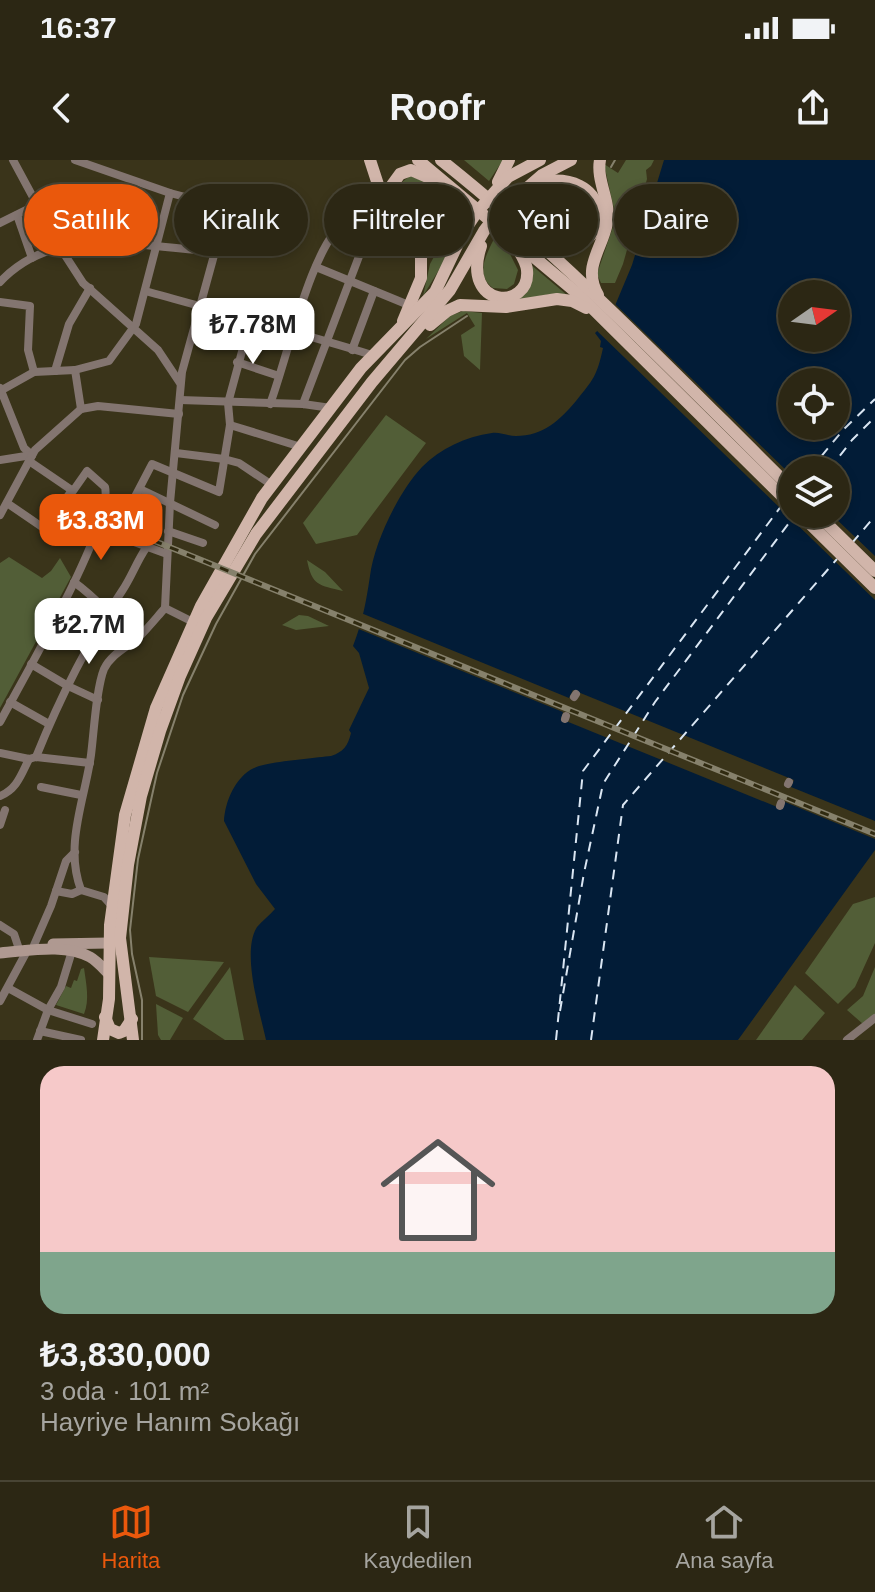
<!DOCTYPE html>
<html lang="tr">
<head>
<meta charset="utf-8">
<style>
  :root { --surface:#2c2714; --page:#383322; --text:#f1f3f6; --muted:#a6a5a0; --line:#484434; --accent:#ea580c }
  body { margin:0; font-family:Helvetica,sans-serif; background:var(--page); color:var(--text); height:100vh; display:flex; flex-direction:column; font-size:30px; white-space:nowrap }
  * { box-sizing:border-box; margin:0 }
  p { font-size:26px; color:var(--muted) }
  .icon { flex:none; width:44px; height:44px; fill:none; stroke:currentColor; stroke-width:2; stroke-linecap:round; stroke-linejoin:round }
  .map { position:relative; height:880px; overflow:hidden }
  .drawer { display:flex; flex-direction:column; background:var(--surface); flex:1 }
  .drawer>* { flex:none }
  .hud { position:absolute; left:24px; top:24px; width:828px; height:72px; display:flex; gap:16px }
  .needle { width:52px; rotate:76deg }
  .tools { position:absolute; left:778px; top:120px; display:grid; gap:16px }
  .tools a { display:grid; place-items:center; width:72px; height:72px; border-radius:50%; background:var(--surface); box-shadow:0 4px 12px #0003,0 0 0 2px var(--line); font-size:40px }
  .price { position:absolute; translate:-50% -68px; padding:0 18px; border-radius:16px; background:#fff; color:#222; font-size:26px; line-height:52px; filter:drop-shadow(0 2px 4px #0008) }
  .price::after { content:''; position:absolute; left:50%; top:48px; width:24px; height:18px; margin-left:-12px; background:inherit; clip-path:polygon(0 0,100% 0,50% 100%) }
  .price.on { background:var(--accent); color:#fff }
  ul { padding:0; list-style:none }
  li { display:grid; align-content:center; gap:16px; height:424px; padding:0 40px }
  li span { display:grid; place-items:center; height:248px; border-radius:24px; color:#555 }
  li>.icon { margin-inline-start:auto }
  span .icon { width:144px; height:144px; fill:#fffc; stroke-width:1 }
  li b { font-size:34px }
  .pill { padding:0 28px; border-radius:36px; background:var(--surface); box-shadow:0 4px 12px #0003,0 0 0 2px var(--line); font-size:28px; line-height:72px }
  .pill.on { background:var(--accent); color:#fff }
  .status { display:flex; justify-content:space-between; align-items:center; height:56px; padding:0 40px; background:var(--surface); direction:ltr }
  .status svg { height:22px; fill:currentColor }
  header { display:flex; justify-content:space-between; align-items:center; height:104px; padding:0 40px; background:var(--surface); font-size:36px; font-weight:700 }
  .menu { display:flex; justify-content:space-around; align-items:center; height:112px; border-top:2px solid var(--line); background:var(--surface); font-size:22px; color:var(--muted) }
  .menu a { display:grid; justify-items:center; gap:4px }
  .menu .on { color:var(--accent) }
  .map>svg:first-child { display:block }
  .green { fill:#525e37 }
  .water { fill:#021c37; fill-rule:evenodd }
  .pier { fill:#3a341a }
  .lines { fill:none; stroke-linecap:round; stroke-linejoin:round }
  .ferry { stroke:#dae6f3; stroke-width:2; stroke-dasharray:10 8; stroke-linecap:butt }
  .street { stroke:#837570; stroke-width:8 }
  .secondary { stroke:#af9991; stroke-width:11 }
  .primary { stroke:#d1b5aa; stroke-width:12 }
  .tram { stroke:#86816c; stroke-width:2 }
  .rail-casing { stroke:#86816c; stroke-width:6 }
  .rail { stroke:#302a10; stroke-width:3; stroke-dasharray:9; stroke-linecap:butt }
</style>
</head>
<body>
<div class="status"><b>16:37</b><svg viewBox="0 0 49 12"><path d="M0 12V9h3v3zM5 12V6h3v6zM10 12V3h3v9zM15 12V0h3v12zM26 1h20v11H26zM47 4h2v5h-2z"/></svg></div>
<header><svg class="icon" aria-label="back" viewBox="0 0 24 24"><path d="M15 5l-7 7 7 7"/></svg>Roofr<svg class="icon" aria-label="share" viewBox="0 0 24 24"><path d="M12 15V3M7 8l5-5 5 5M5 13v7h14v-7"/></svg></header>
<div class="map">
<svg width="875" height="880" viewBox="0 0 875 880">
  <rect width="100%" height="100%" fill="#3a341a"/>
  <g class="green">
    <path d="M 464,0 L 503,0 L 489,21 Z"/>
    <path d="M 626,0 L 654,0 L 651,6 L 646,10 L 647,19 L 623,104 L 615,123 L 601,123 L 597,114 L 616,58 L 604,4 L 618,13 Z"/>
    <path d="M 410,16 L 426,22 L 463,53 C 458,59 452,69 445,71 C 428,77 398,39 398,25 Z"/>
    <path d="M 559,26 C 635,45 558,119 527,42 C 535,32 546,28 559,26 Z"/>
    <path d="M 494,79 L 510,94 L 518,110 L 514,124 L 507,129 L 493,128 C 475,115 486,95 494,79 Z"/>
    <path d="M 451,82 L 445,100 L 423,136 L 430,104 L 441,84 Z"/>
    <path d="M 530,104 L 567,135 L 551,134 L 513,141 Z"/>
    <path d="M 463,151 L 482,153 L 480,210 L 464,196 L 461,175 L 475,166 L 467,153 L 426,179 L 450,156 Z"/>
    <path d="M 386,255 L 426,283 L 357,375 L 316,384 L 303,363 Z"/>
    <path d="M 9,397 L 42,418 L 51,411 L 60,398 L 71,417 L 0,548 L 0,403 Z"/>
    <path d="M 307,400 L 325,412 L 343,431 C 319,425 312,426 307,400 Z"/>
    <path d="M 299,455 L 308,456 L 329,466 L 296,470 L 282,465 Z"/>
    <path d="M 875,737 L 875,783 L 855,827 L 838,844 L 805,813 L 853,744 Z"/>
    <path d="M 149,797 L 224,802 L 188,852 L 156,836 Z"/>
    <path d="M 230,807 L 244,880 L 225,880 L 193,859 Z"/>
    <path d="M 875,807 L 875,855 L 863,864 L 847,850 L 863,836 Z"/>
    <path d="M 84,808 C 86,823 90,840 84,854 L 56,845 L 66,826 L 71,828 L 74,820 L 77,821 L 81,809 Z"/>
    <path d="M 795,825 L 825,853 L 802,880 L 756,880 Z"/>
    <path d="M 156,844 L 183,858 L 170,880 L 161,880 L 158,875 Z"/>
  </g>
  <path class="water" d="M 664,0 L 875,0 L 875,690 L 738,880 L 266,880 C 260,852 241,792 257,767 C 262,761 270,755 275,749 L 256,724 L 224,661 C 225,642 235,617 254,608 C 266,602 314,598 331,596 C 343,592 348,586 351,573 L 349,570 L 369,528 L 359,493 L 353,486 C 363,460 366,442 370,416 C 374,383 399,331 422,307 C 441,288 465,277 492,273 C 500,272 507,276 516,276 C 543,276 560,260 576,241 C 593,220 597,216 603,188 L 600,187 L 601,181 L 595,173 L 609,160 L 632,105 ZM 792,134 L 836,134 L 836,178 L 792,178 ZM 792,222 L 836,222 L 836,266 L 792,266 ZM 792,310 L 836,310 L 836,354 L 792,354 Z"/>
  <g class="pier">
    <path d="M 613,142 L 792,316 L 792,354 L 831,354 L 875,396 L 875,440 L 594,168 L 605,157 Z"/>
    <path d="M 361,453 L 569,538 L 573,530 L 794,620 L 791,627 L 875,661 L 875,679 L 785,642 L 782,649 L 561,559 L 563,552 L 356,468 Z"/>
  </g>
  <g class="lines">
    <g class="ferry">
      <path d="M 810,310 L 843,270 L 875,239"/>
      <path d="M 829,310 L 852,280 L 875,257"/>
      <path d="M 852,383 L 875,356"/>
      <path d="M 560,851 L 584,713 L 603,624 L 655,542 L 795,355"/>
      <path d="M 556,880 L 583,611 L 782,345"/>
      <path d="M 591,880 L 623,645 L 837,399"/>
    </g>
    <g class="street">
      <path d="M 13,0 L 61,89 L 83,123 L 158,190 L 180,223"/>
      <path d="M 75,0 L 170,33 L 227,48 L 182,212 L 170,343 L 165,448"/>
      <path d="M 17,55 L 32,98"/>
      <path d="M 0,63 L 36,45"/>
      <path d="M 219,77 L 243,82"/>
      <path d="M 316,107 L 411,146"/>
      <path d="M 0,122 C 57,61 143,89 215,91"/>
      <path d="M 145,131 C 221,152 297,172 372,195"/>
      <path d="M 0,142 L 30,146 L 28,190 L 34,212"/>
      <path d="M 352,190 L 374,131"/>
      <path d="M 237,202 L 279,216"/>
      <path d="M 75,210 L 81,249"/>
      <path d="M 55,211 L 69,164 L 90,128"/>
      <path d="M 0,228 L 24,288 L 32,295"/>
      <path d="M 0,231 L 34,212 L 75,210 L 109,201 L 136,164 L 170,33"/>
      <path d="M 180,240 L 303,244 L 331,248"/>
      <path d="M 270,244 C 286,203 312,82 346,61 L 419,88"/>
      <path d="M 303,244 L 369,70"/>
      <path d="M 230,265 L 301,287"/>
      <path d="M 176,293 L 224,299 L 239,303 L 272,325"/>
      <path d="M 0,300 L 32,295"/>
      <path d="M 140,329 L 215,365"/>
      <path d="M 7,343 L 45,369 L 72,330"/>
      <path d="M 0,355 L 35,290 L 81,249 L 98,246 L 179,254"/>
      <path d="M 168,371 L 203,383"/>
      <path d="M 167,394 L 115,375 L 152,304 L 219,332 L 230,265 L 228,243 L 250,162"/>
      <path d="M 74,422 C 88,432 97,441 108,452 C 117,462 126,468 134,480"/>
      <path d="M 165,448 L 193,462"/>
      <path d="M 54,460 L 86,475"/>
      <path d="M 31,504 L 68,526 L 98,540"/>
      <path d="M 574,537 L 576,534"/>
      <path d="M 10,542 L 49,564"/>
      <path d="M 565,559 L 566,556"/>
      <path d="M 0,562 C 21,522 114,364 105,327 L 87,311 L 73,331 L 29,301"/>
      <path d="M 0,593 L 29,599 L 36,597 L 90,603"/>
      <path d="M 36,597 C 59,540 88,482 122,431 C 131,418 137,401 146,388"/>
      <path d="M 788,624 L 789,622"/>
      <path d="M 41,627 L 81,635"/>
      <path d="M 0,636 C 17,629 21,615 29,599"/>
      <path d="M 780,646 L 781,643"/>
      <path d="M 0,665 L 5,650"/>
      <path d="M 56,731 L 72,734 L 81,730"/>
      <path d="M 112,746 L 104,737 L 81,730 C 64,685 85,639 91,595 C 94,572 96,529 104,509 C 112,493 128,487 140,476 C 149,467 157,457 165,448"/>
      <path d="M 0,765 L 14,774 L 18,786"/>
      <path d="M 34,785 L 51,746 L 66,701 L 75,692"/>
      <path d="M 8,828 L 48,850 L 92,864"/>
      <path d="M 0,841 L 27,791"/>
      <path d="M 40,871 L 81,880"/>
      <path d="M 37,880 L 48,850 L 61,827 L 72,791"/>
      <path d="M 847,880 L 875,858"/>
    </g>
    <g class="secondary">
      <path d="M 53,784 L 108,783"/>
      <path d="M 0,793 C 28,791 64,783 90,797 C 97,801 103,808 109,814"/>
    </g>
    <g class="primary">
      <path d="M 370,0 L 385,46 L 411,72 L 421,95 L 421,118 L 403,161"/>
      <path d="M 418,0 L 578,134 L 792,346"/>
      <path d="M 441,0 C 567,100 678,217 792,329"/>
      <path d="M 432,19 L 411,10 L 400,14 L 392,25 C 392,42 419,77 437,79 C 449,80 457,69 465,61"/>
      <path d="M 498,22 L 509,0"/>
      <path d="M 532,70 C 542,75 555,85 567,85 C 612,87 614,6 535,23"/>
      <path d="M 481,86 C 460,149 531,151 527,110 C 526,100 518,90 513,81"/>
      <path d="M 598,135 C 582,107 602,90 607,63 C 611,41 596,21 600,0"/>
      <path d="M 430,165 L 447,151 L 460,145 L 506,147 L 557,139 L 572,141 L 586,148"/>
      <path d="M 800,354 L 875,428"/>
      <path d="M 817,354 L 875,411"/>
      <path d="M 105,857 L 110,869 L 119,873 L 124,871 L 132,859"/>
      <path d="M 103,880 L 109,839 L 110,765 L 125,655 L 156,548 L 201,446 L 262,338 L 361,208 L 435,132 L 463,73 L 477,52 L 508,17 L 540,0"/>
      <path d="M 133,880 L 120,778 L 128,705 L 141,636 L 160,571 L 180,516 L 206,458 L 256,374 L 372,222 L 450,130 L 484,71 L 497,54 L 542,15 L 571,0"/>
    </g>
    <g class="tram">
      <path d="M 611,7 L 615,0"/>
      <path d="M 142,880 L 142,840 L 132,794 L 130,770 L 138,699 L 157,613 L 183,535 L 216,464 L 255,394 L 405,200 L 420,187 L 467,156"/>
    </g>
    <defs>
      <path id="rail" d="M 120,367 L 875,674"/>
    </defs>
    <use href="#rail" class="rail-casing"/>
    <use href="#rail" class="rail"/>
  </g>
</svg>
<div class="tools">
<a><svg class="needle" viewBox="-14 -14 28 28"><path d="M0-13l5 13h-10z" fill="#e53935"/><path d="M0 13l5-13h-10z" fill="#a6a5a0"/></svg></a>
<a><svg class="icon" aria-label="locate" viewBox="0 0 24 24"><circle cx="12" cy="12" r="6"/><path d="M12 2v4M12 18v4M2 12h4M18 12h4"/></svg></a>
<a><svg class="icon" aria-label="layers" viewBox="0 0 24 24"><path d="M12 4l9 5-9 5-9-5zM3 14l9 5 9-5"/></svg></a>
</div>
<b class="price" style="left:253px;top:206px">₺7.78M</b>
<b class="price on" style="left:101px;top:402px">₺3.83M</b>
<b class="price" style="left:89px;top:506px">₺2.7M</b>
<div class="hud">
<a class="pill on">Satılık</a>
<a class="pill">Kiralık</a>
<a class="pill">Filtreler</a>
<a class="pill">Yeni</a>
<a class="pill">Daire</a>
</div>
</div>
<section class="drawer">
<ul>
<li><span style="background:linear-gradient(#f6c9c9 75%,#7fa58c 0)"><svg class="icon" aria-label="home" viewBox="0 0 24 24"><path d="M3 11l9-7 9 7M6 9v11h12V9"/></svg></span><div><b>₺3,830,000</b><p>3 oda · 101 m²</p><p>Hayriye Hanım Sokağı</p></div></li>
</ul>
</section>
<nav class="menu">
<a class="on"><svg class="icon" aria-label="map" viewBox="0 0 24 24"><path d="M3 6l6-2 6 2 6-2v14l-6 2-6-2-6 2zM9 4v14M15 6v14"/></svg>Harita</a>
<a><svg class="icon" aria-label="saved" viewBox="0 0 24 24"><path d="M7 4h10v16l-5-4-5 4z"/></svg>Kaydedilen</a>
<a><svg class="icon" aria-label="home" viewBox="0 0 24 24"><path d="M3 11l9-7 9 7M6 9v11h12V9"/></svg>Ana sayfa</a>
</nav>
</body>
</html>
